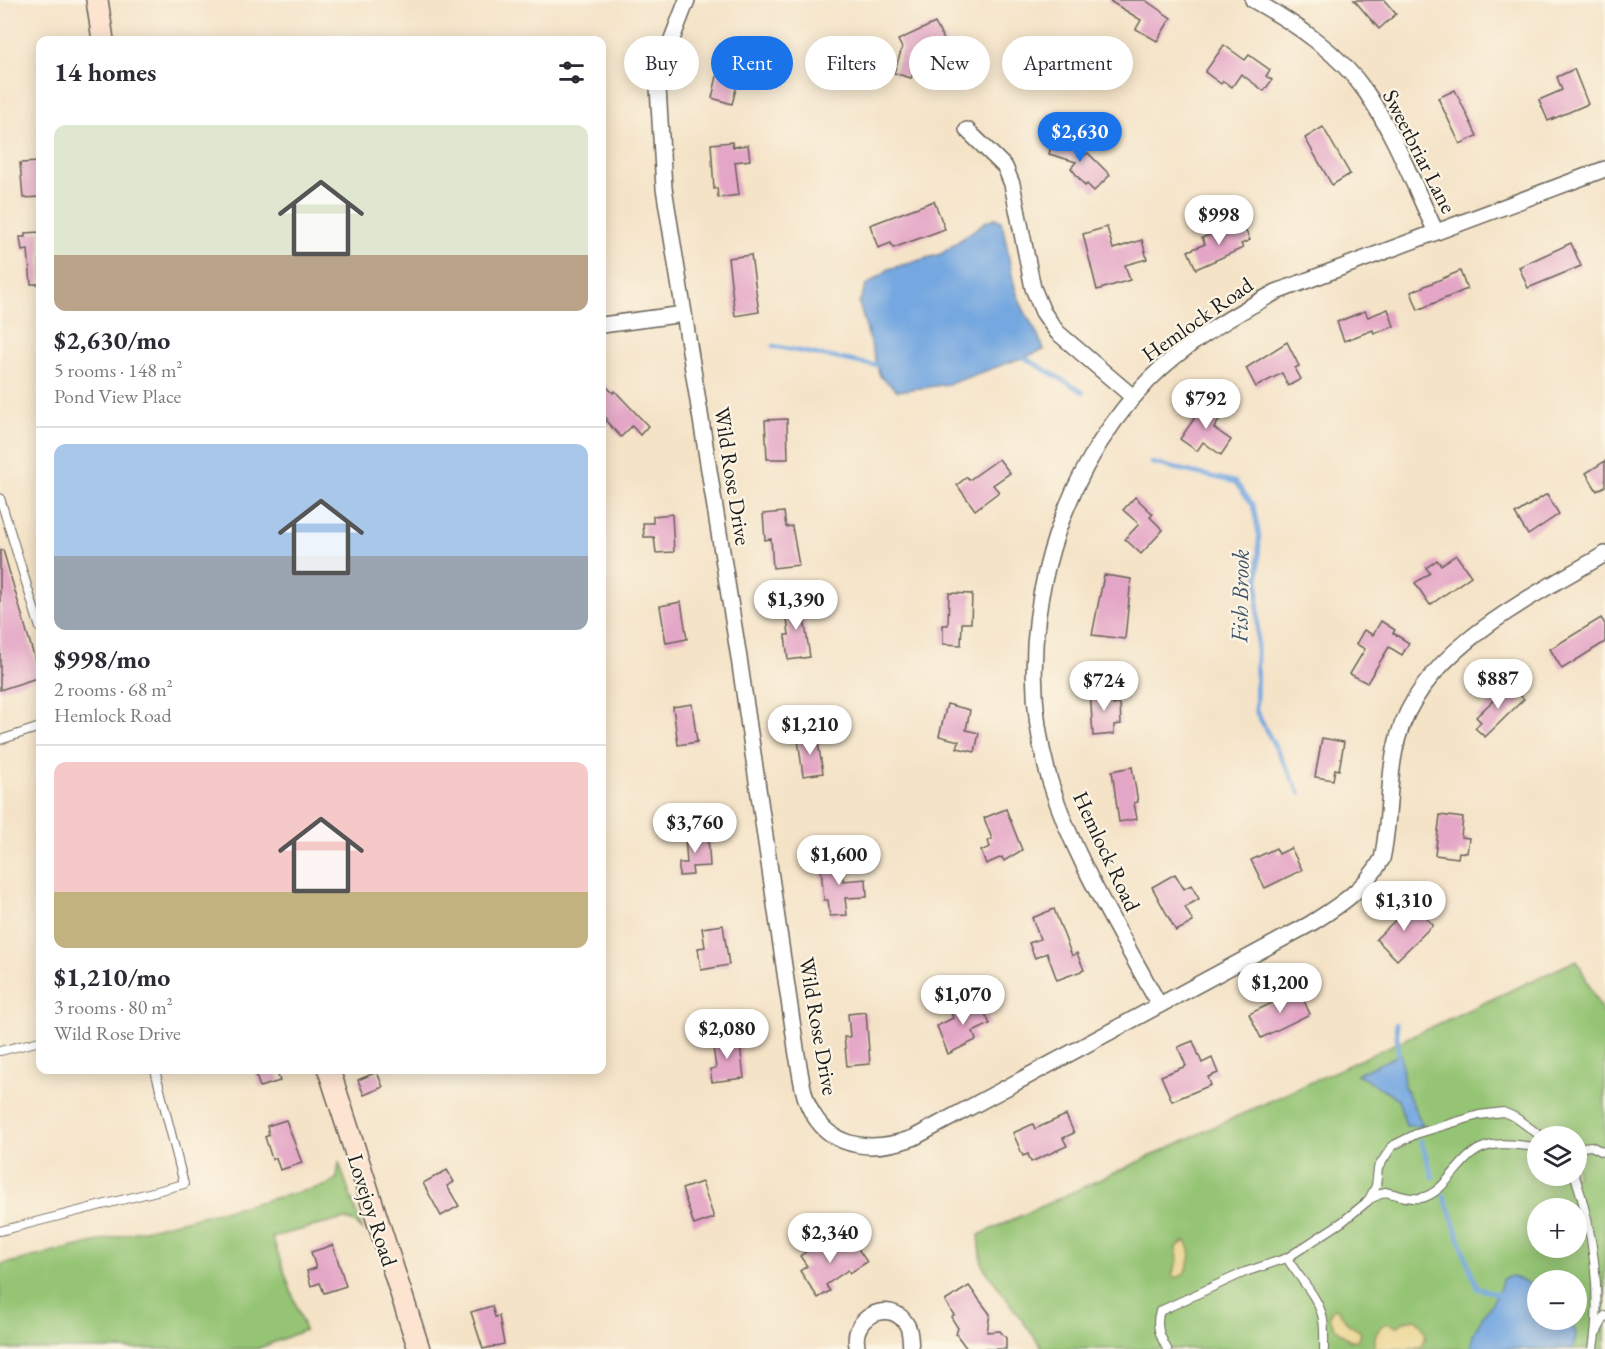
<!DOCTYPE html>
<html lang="en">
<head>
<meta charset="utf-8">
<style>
  :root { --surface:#fff; --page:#f7f7f7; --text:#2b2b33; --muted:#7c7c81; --line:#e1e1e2; --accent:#1a73e8 }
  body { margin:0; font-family:"EB Garamond",serif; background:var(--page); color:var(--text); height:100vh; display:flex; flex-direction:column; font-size:22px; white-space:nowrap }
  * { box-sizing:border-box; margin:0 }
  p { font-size:20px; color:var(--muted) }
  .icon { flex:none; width:33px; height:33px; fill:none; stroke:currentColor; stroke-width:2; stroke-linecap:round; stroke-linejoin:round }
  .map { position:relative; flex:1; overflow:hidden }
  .sheet { position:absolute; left:36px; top:36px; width:570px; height:1038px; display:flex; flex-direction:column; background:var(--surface); border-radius:12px; box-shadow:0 3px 15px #0003 }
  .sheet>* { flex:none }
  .banner { position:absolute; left:624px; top:36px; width:570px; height:54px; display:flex; gap:12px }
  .controls { position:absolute; left:1527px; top:1126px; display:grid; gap:12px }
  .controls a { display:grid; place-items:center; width:60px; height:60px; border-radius:50%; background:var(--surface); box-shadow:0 3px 15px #0003; font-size:30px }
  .price { position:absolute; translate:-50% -51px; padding:0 14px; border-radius:21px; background:#fff; color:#222; font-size:20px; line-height:39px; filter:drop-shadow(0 2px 3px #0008) }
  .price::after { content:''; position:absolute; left:50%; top:36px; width:18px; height:14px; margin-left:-9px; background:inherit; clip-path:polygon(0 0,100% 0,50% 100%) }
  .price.on { background:var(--accent); color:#fff }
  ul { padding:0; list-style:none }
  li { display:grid; align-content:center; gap:12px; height:318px; padding:0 18px }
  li+li { border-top:2px solid var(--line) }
  li span { display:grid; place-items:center; height:186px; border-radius:12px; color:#555 }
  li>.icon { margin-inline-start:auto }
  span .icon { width:108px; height:108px; fill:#fffc; stroke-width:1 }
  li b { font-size:26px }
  h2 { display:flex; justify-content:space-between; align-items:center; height:72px; padding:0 18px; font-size:26px }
  .chip { padding:0 21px; border-radius:27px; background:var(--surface); box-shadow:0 3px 15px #0003; font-size:21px; line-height:54px }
  .chip.on { background:var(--accent); color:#fff }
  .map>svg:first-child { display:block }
  .green { fill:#95c474; stroke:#587048; stroke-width:1.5; fill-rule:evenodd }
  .sand { fill:#eeda9e; stroke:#857b5d; stroke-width:1.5 }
  .water { fill:#74a7e0; stroke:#48627e; stroke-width:1.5 }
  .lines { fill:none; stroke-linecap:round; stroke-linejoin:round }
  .stream { stroke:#74a7e0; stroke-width:4.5 }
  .building { fill:#e4a6c6 }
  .lane-casing { stroke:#686258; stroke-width:10 }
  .street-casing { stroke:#686258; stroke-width:18 }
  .secondary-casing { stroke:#686258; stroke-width:24 }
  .lane { stroke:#fff; stroke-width:8 }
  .street { stroke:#fff; stroke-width:15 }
  .secondary { stroke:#fde4d1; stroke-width:21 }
  .labels { text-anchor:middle; stroke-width:4.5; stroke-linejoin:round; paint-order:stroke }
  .street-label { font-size:22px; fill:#1c1c1c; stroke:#fcf5e5 }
  .water-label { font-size:24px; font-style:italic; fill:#3f546a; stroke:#fcf5e5 }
</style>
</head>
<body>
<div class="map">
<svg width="1605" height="1349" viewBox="0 0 1605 1349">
  <rect width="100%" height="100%" fill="#fcf5e5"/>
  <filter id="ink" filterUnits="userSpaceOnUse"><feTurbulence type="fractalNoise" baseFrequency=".0167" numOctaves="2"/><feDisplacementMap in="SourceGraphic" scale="12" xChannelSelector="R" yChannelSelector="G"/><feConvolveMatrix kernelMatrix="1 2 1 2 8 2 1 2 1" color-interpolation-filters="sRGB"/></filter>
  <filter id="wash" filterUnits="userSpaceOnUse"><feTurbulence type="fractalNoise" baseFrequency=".008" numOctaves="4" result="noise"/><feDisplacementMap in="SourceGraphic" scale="24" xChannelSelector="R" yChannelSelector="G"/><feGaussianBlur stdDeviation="1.35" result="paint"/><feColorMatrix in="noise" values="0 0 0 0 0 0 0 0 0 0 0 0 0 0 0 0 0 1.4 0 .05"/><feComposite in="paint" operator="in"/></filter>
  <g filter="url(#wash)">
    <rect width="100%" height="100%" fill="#f4e3c7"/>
    <g class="green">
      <path d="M 1577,960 L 1605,1018 L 1605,1349 L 1043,1349 L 982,1265 L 979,1235 ZM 1538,1137 L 1576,1137 L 1576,1176 L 1538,1176 ZM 1538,1209 L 1576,1209 L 1576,1248 L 1538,1248 ZM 1538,1281 L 1576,1281 L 1576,1320 L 1538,1320 Z"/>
      <path d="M 339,1162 L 362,1230 L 352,1221 L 344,1219 L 272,1237 L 305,1330 L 257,1349 L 0,1349 L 0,1265 L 328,1185 L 337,1178 Z"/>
    </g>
    <g class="sand">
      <path d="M 1186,1241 C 1194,1252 1190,1265 1183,1275 L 1176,1278 L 1172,1275 L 1178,1260 L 1176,1247 Z"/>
      <path d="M 1333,1308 L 1339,1310 L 1347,1323 L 1361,1332 L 1359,1340 L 1350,1341 L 1335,1328 L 1329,1316 Z"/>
      <path d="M 1415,1319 L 1421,1324 L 1426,1335 L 1422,1346 L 1410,1349 L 1375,1349 L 1375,1337 L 1381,1326 L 1388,1323 L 1397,1327 L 1405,1321 Z"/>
    </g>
    <g class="water">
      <path d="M 995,218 L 1001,221 C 1009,246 1009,276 1019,299 C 1026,317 1037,330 1044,350 L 949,384 L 898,391 L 880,376 L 859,303 L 866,286 L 889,269 L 941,254 L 985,222 Z"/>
      <path d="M 1401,1054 L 1404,1086 L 1423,1126 L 1406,1126 L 1398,1099 L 1357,1074 Z"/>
      <path d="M 1512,1276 L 1528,1284 L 1537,1285 L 1538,1320 L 1570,1320 L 1576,1334 L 1573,1349 L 1471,1349 C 1470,1322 1499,1304 1502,1279 Z"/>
    </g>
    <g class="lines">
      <g class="stream">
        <path d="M 773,346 L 872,365 L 883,364"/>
        <path d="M 1020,355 L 1083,392"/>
        <path d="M 1152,463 L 1235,482 L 1253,505 L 1259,535 L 1256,711 L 1300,793"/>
        <path d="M 1396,1024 L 1399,1061"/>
        <path d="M 1421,1141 L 1433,1177"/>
        <path d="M 1444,1196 L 1477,1288 L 1502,1295"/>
      </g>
    </g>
    <g id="blocks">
      <g class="building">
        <path d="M 1108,0 L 1145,0 L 1171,18 L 1157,41 L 1136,29 L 1141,20 Z"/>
        <path d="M 1354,0 L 1384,0 L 1396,14 L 1379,29 Z"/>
        <path d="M 935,23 L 951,53 L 913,74 L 911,78 L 894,73 L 902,48 L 898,40 Z"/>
        <path d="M 725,41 L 753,49 L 744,82 L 738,81 L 732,104 L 712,98 Z"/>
        <path d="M 1224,45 L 1245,60 L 1249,55 L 1270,70 L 1266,76 L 1272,80 L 1264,91 L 1241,74 L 1232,87 L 1223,81 L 1221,84 L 1205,72 Z"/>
        <path d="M 1574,69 L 1588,104 L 1548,121 L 1539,100 L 1562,90 L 1557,77 Z"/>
        <path d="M 1455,90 L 1477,136 L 1460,144 L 1438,98 Z"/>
        <path d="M 1323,127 L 1350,174 L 1332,185 L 1305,138 Z"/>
        <path d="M 1054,135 L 1072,140 L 1071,144 L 1085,155 L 1088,153 L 1110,175 L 1094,191 L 1087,184 L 1085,186 L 1071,168 L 1076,162 L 1049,154 Z"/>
        <path d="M 732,142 L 733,147 L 748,145 L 750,160 L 735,162 L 739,195 L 718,198 L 717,188 L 714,189 L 711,144 Z"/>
        <path d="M 40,162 L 40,197 L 23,198 L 20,163 Z"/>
        <path d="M 934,201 L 945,229 L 893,248 L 891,243 L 878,248 L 870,225 Z"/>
        <path d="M 1232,225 L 1235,231 L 1244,227 L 1250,240 L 1241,244 L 1243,248 L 1196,269 L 1188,251 L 1205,244 L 1202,238 Z"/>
        <path d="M 1107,227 L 1113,249 L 1142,240 L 1147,259 L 1125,265 L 1130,280 L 1097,290 L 1083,234 Z"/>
        <path d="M 40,232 L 40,284 L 31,284 L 28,250 L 22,251 L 20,237 L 25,237 L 25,233 Z"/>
        <path d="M 1571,243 L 1581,266 L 1528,288 L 1519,267 Z"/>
        <path d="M 751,255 L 759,312 L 735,316 L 728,258 Z"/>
        <path d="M 1460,271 L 1467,289 L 1418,310 L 1411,292 Z"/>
        <path d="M 1388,309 L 1394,326 L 1374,334 L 1373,330 L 1344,341 L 1337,322 L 1365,311 L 1368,317 Z"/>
        <path d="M 1287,342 L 1299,366 L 1295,368 L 1301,379 L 1288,386 L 1282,373 L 1256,387 L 1246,368 Z"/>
        <path d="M 602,382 L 613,393 L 615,391 L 648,426 L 640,435 L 632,426 L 621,437 L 606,421 L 607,419 L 602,413 Z"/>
        <path d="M 1207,400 L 1225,412 L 1214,428 L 1231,440 L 1221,455 L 1203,442 L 1197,451 L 1180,439 Z"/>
        <path d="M 787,419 L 788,459 L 767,459 L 765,420 Z"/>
        <path d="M 999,459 L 1010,473 L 993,485 L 999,492 L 975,510 L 957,485 L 967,477 L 969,480 Z"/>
        <path d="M 1605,461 L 1605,486 L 1597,491 L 1586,473 Z"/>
        <path d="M 1547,494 L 1559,514 L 1528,535 L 1515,514 Z"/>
        <path d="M 1135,497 L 1153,514 L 1150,517 L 1163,530 L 1141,554 L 1125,539 L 1139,524 L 1123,510 Z"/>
        <path d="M 784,512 L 786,527 L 792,526 L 799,565 L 773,568 L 771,539 L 765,540 L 763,514 Z"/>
        <path d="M 672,514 L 674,552 L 656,553 L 654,537 L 644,537 L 643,523 L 653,523 L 653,516 Z"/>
        <path d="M 3,550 L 40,677 L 0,690 L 0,551 Z"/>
        <path d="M 1456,555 L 1471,576 L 1430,605 L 1415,583 L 1430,573 L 1426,568 L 1437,560 L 1441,565 Z"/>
        <path d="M 1104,575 L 1131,579 L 1125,639 L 1092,635 Z"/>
        <path d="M 949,593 L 972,594 L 971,623 L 962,623 L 961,645 L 943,644 L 943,625 L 948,625 Z"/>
        <path d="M 801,599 L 810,657 L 788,660 L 785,635 L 789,635 L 785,601 Z"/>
        <path d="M 681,602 L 687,639 L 666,643 L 660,606 Z"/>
        <path d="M 1601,618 L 1605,624 L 1605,642 L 1562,669 L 1550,649 Z"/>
        <path d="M 1381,621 L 1395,630 L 1393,633 L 1409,643 L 1402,655 L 1389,647 L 1367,683 L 1350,674 L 1365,649 L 1356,644 L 1364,630 L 1373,635 Z"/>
        <path d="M 1509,685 L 1524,699 L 1485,737 L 1475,728 L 1481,722 L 1476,717 Z"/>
        <path d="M 1112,689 L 1113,705 L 1120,704 L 1121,724 L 1114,725 L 1114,734 L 1093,736 L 1090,690 Z"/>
        <path d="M 692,704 L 697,742 L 678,745 L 673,707 Z"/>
        <path d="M 947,704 L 970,710 L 966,730 L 979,733 L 975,752 L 957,748 L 959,741 L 939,736 Z"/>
        <path d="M 817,736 L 823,773 L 803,776 L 798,739 Z"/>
        <path d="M 1322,738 L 1344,742 L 1339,770 L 1335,769 L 1333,780 L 1315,777 Z"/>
        <path d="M 1132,767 L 1138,802 L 1134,803 L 1137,819 L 1119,822 L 1112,771 Z"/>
        <path d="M 1006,809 L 1022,850 L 1004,861 L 1002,857 L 986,864 L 981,851 L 990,847 L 988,841 L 992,839 L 984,818 Z"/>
        <path d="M 1440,815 L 1463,818 L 1461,837 L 1469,838 L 1467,853 L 1459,852 L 1458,858 L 1435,855 Z"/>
        <path d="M 708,835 L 710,866 L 692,867 L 693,875 L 679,876 L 679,863 L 687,863 L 685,836 Z"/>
        <path d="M 1276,848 L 1279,854 L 1291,848 L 1302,870 L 1265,888 L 1251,860 Z"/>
        <path d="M 841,857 L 843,881 L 866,879 L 867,897 L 845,898 L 847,915 L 830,916 L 828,900 L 824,900 L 820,859 Z"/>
        <path d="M 1175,874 L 1184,889 L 1191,885 L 1199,899 L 1185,907 L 1193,922 L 1176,931 L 1152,887 Z"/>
        <path d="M 1412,904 L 1433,925 L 1397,960 L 1376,939 Z"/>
        <path d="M 1054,909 L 1072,956 L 1077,953 L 1084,970 L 1057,980 L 1047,953 L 1035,958 L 1029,943 L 1040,939 L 1032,918 Z"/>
        <path d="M 723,925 L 729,965 L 701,970 L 698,948 L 705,947 L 702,928 Z"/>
        <path d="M 1299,990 L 1310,1014 L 1261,1038 L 1249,1014 Z"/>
        <path d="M 978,999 L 990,1024 L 973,1032 L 976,1040 L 948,1054 L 937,1026 L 953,1018 L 951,1012 Z"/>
        <path d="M 866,1012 L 870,1064 L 847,1066 L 844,1037 L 850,1037 L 848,1014 Z"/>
        <path d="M 739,1037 L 744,1078 L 712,1082 L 710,1069 L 716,1068 L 712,1041 Z"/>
        <path d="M 1193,1041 L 1202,1063 L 1212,1058 L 1218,1073 L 1208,1077 L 1211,1085 L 1172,1101 L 1161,1076 L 1186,1066 L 1178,1047 Z"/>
        <path d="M 254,1070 L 276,1070 L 280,1081 L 260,1087 Z"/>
        <path d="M 377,1072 L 383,1087 L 364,1095 L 358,1080 Z"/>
        <path d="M 1066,1115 L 1074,1133 L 1063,1138 L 1067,1146 L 1031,1162 L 1028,1154 L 1023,1156 L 1013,1133 L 1033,1124 L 1035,1129 Z"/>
        <path d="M 286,1120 L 302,1163 L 280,1170 L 276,1158 L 272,1159 L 265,1137 L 269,1135 L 267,1126 Z"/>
        <path d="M 447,1170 L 454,1182 L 447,1186 L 459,1206 L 441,1216 L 423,1183 Z"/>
        <path d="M 702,1182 L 714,1218 L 694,1225 L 682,1189 Z"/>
        <path d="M 850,1237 L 867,1262 L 850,1273 L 848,1270 L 826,1285 L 830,1291 L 818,1298 L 800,1271 L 807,1266 L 800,1256 L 822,1241 L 829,1251 Z"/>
        <path d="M 333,1245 L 346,1286 L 324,1293 L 320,1283 L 311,1286 L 307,1271 L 316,1268 L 311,1252 Z"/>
        <path d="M 969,1286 L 990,1314 L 987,1332 L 1000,1331 L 1006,1338 L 1006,1349 L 967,1349 L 956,1334 L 958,1328 L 951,1317 L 954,1315 L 945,1301 Z"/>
        <path d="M 492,1306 L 495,1317 L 499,1316 L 504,1344 L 483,1349 L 471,1312 Z"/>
      </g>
    </g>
  </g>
  <g filter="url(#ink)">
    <use href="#blocks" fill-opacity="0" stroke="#686258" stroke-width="1.5"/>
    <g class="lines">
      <defs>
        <g id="lane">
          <path d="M 0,498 L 40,628"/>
          <path d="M 0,740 L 40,727"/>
          <path d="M 0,1051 L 40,1041"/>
          <path d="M 1576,1148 L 1591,1146 L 1605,1153"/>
          <path d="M 1575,1176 C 1593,1229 1602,1294 1593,1349"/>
          <path d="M 1372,1198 L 1385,1192 C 1396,1194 1409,1200 1421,1198 C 1446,1193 1459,1157 1482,1148 C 1499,1141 1520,1146 1538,1147"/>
          <path d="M 0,1231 L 184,1184 L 155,1070"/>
          <path d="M 1287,1258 C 1298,1277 1316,1294 1322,1315 C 1325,1326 1324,1339 1324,1349"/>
          <path d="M 1597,1331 L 1605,1316"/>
          <path d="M 1167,1349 C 1160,1336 1155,1325 1160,1311 L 1245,1272 L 1287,1258 L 1342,1222 L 1368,1201 L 1376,1186 L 1378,1168 L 1392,1146 L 1416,1134 L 1479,1115 L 1503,1112 L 1515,1117 L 1542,1137"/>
        </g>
        <g id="street">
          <path d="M 687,0 L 665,57 L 658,87 L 664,188 L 739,658 L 797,1055 C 801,1074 802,1097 813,1114 C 835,1151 876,1151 913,1138 L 1310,924 C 1339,906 1365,889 1382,859 C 1391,819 1387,776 1398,737 C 1423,648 1532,597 1605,554"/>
          <path d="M 1253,0 C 1296,24 1338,52 1366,92 C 1395,135 1414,186 1436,232"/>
          <path d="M 967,130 L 1005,167 L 1012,184 L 1033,288 L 1043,312 L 1057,332 L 1133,397"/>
          <path d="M 602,325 L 684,314"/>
          <path d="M 1159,1005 C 1121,933 1074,860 1050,781 C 1009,644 1050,482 1149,380 C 1184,344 1232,316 1276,292 L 1605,169"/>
          <path d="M 858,1349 C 847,1318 891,1296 907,1325 C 911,1332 910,1341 911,1349"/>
        </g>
        <g id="secondary">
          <path d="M 97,0 L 103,40"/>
          <path d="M 329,1070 L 419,1349"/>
        </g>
      </defs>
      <use href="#lane" class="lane-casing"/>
      <use href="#street" class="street-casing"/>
      <use href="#secondary" class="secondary-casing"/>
      <use href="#lane" class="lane"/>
      <use href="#street" class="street"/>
      <use href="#secondary" class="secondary"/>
    </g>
  </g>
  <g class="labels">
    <g class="street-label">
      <text transform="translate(1420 151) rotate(63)" y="8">Sweetbriar Lane</text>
      <text transform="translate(1197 319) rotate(-35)" y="8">Hemlock Road</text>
      <text transform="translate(733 476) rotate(81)" y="8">Wild Rose Drive</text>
      <text transform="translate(1107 851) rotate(65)" y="8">Hemlock Road</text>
      <text transform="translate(819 1026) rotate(80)" y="8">Wild Rose Drive</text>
      <text transform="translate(373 1210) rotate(72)" y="8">Lovejoy Road</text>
    </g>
    <g class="water-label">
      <text transform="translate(1240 596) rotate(-89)" y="8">Fish Brook</text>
    </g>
  </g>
</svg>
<div class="controls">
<a><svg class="icon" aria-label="layers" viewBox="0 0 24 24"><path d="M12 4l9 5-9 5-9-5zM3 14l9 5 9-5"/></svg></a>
<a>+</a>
<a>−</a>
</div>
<b class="price on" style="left:1080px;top:163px">$2,630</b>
<b class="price" style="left:1219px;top:246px">$998</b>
<b class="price" style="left:1206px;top:430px">$792</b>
<b class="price" style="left:796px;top:631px">$1,390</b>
<b class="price" style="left:1498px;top:710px">$887</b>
<b class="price" style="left:1104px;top:712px">$724</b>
<b class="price" style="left:810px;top:756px">$1,210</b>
<b class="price" style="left:695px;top:854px">$3,760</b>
<b class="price" style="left:839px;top:886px">$1,600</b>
<b class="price" style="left:1404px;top:932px">$1,310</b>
<b class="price" style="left:1280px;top:1014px">$1,200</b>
<b class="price" style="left:963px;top:1026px">$1,070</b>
<b class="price" style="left:727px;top:1060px">$2,080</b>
<b class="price" style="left:830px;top:1264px">$2,340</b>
<div class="banner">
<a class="chip">Buy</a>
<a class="chip on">Rent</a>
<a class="chip">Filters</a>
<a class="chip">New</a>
<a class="chip">Apartment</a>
</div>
<section class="sheet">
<h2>14 homes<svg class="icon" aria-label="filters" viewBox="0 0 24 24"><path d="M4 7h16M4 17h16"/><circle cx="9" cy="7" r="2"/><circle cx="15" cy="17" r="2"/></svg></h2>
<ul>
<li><span style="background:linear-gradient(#dfe7d0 70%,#b9a48a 0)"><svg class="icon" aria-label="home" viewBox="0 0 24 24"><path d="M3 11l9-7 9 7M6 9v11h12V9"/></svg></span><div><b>$2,630/mo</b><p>5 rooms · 148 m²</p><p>Pond View Place</p></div></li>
<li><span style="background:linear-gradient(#a9c7e8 60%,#9aa5b1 0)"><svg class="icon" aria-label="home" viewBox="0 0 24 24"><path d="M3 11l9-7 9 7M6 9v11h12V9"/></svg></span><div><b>$998/mo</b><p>2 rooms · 68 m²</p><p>Hemlock Road</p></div></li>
<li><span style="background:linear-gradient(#f6c9c9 70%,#c2b280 0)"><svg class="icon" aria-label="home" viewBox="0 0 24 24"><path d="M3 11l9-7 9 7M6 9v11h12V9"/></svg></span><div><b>$1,210/mo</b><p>3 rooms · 80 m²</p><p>Wild Rose Drive</p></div></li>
</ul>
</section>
</div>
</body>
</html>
